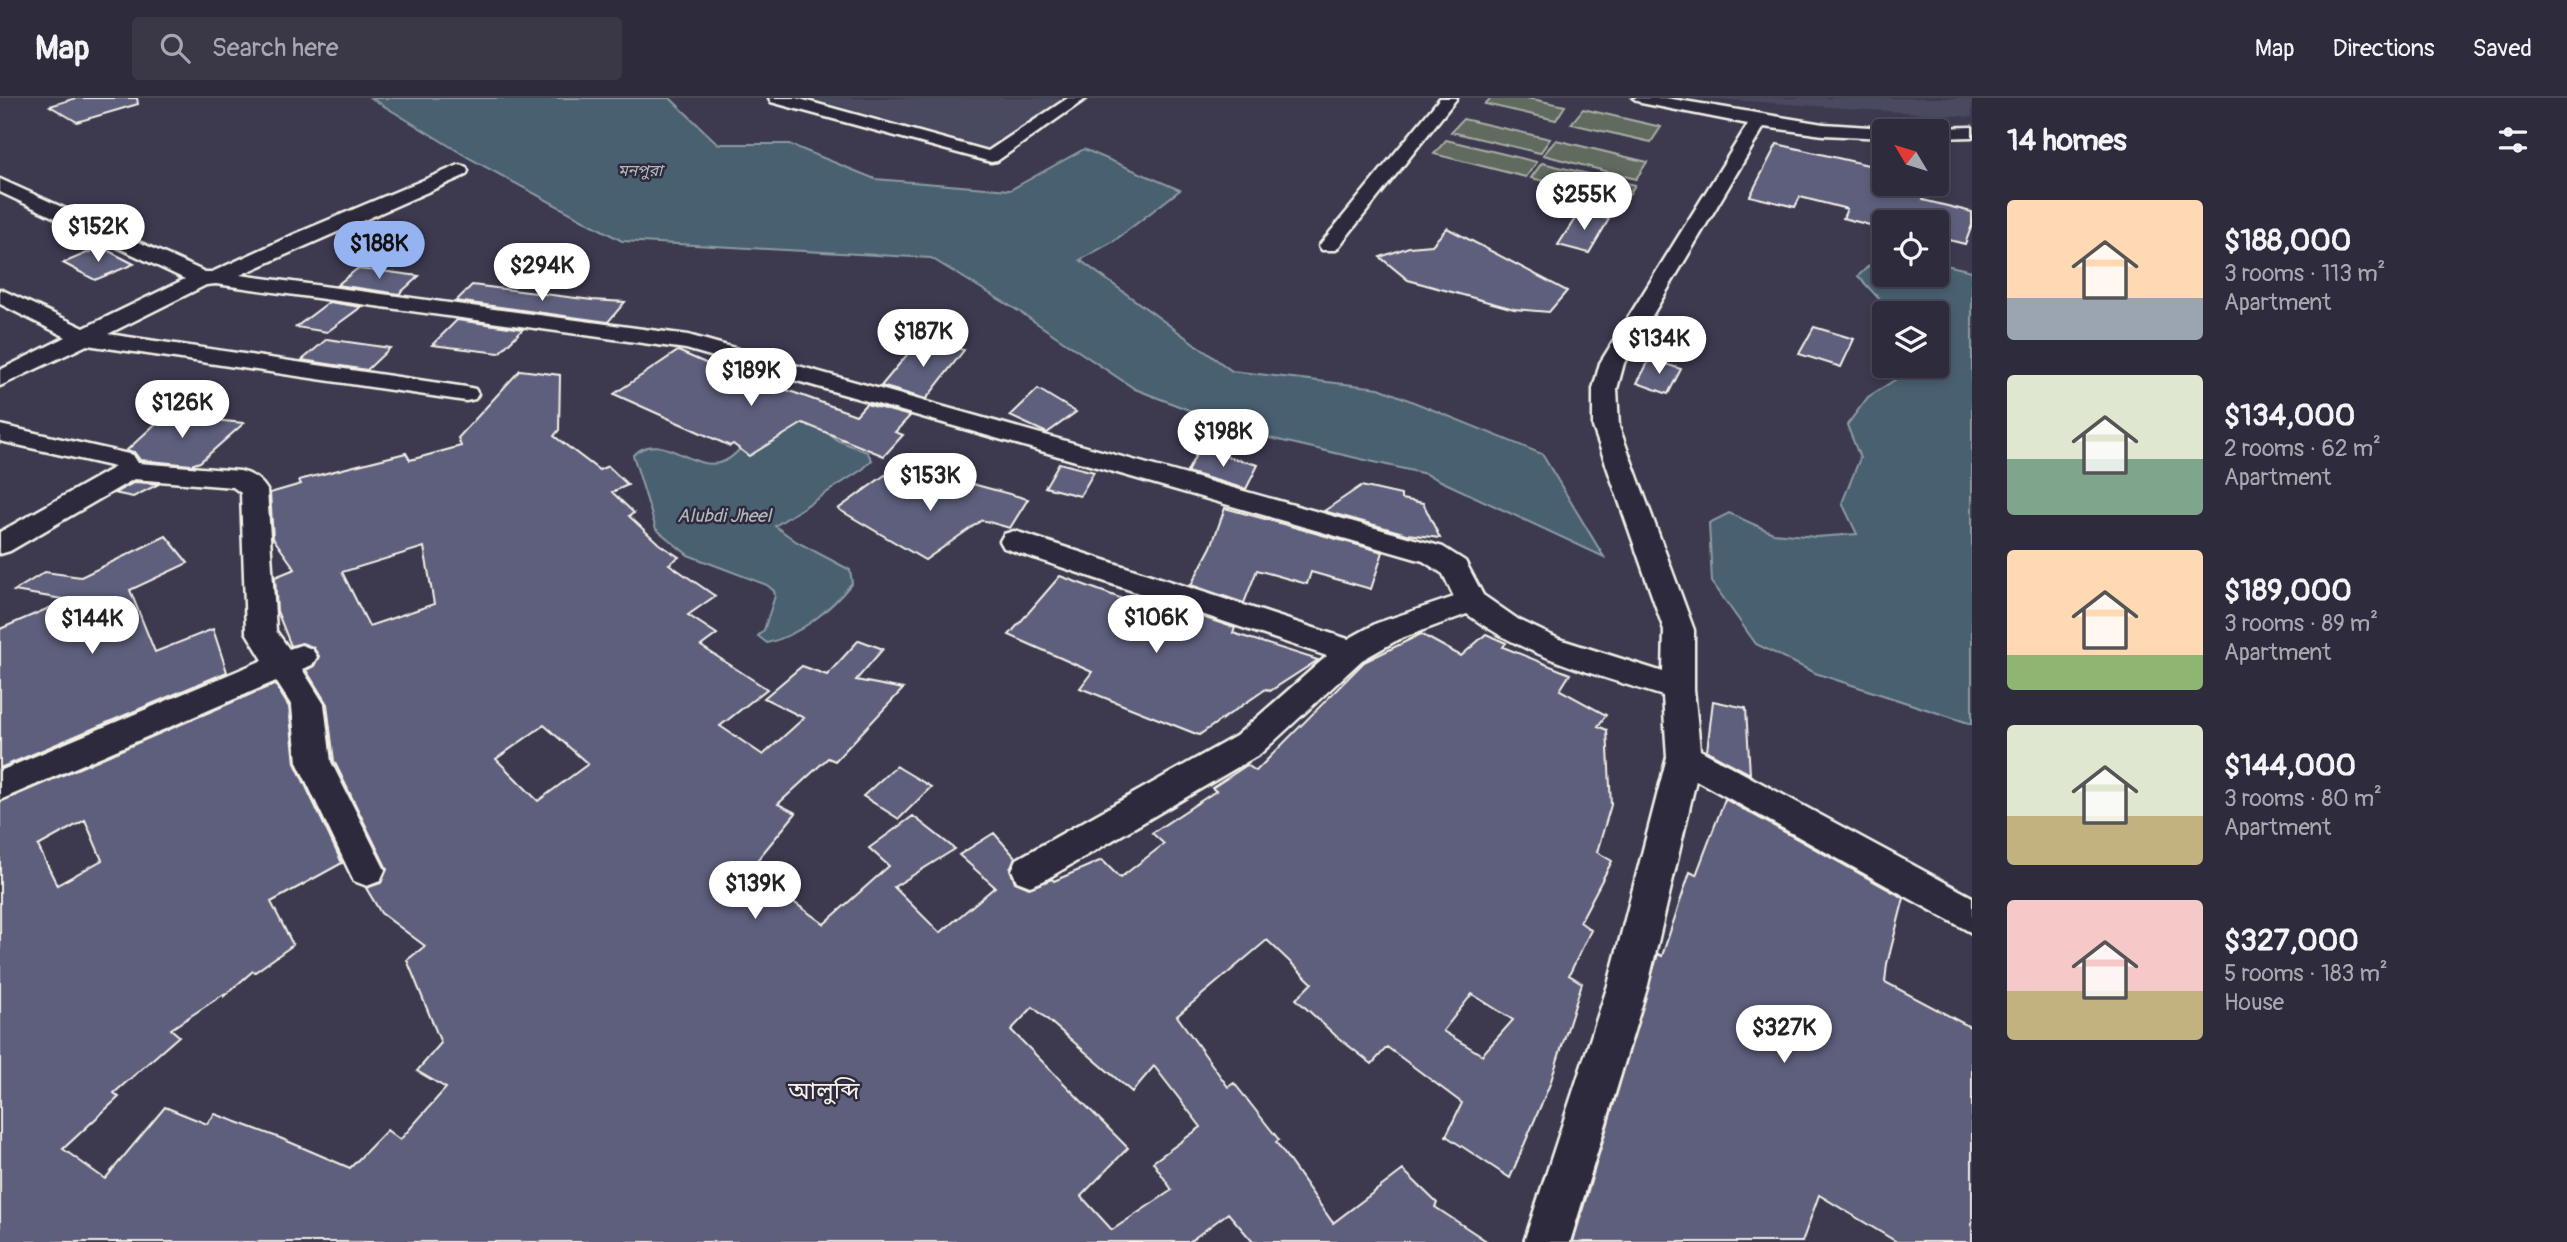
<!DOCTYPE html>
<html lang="en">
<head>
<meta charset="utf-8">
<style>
  :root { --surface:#2e2c3c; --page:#3a3847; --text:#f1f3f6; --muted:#a7a7af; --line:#494856; --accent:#95b2f1 }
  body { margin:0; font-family:Pangolin,"Noto Sans Bengali",sans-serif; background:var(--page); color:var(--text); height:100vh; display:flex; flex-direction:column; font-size:26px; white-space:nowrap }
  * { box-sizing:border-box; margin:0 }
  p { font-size:23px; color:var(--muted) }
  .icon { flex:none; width:38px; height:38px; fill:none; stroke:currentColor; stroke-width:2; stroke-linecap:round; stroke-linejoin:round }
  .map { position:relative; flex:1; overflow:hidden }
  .details { display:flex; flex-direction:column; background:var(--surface); width:595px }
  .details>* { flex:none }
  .needle { width:46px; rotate:308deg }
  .fabs { position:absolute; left:1872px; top:21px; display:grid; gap:14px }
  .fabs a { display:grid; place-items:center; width:77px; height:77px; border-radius:7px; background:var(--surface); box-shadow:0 4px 10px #0003,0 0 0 2px var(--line); font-size:35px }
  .price { position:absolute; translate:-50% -60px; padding:0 16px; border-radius:24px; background:#fff; color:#222; font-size:23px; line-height:46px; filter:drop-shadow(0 2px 4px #0008) }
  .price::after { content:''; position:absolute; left:50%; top:42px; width:21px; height:16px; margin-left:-10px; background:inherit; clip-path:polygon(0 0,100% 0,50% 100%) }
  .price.on { background:var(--accent); color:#111 }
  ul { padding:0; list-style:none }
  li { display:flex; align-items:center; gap:21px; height:175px; padding:0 35px }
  li span { display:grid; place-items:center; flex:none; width:196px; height:140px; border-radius:7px; color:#555 }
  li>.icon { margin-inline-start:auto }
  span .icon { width:84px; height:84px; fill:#fffc; stroke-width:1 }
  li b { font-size:30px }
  h2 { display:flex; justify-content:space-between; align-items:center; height:84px; padding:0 35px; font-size:30px }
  header { display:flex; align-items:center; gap:42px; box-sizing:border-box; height:98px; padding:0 35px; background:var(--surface); border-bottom:2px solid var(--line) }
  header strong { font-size:33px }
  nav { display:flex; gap:38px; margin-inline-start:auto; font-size:24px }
  .search { width:490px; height:63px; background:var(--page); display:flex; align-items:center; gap:18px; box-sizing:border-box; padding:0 24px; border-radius:7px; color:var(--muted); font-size:26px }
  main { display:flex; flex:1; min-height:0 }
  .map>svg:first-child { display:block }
  .built { fill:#4a4860 }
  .green { fill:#606a5f; stroke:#aaaea4; stroke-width:2 }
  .water { fill:#496171; stroke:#8d9ba1; stroke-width:2 }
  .building { fill:#5d5f7c; stroke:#f4f1e8; stroke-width:2; fill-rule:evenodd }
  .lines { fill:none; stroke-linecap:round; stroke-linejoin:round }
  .minor-casing { stroke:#f4f1e8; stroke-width:5 }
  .minor { fill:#2f2a3d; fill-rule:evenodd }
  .labels { text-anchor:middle; stroke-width:5; stroke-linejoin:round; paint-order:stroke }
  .far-water-label { font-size:16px; font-style:italic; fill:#b0b7b8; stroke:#2f2a3d }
  .water-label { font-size:19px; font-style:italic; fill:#b0b7b8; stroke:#2f2a3d }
  .near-quarter-label { font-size:24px; fill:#f4f1e8; stroke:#2f2a3d }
</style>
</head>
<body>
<header>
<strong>Map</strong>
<div class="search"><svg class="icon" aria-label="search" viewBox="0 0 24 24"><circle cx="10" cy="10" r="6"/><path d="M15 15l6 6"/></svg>Search here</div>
<nav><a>Map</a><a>Directions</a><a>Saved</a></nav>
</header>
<main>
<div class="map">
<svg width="1972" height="1144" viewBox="0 0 1972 1144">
  <rect width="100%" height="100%" fill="#3d3a50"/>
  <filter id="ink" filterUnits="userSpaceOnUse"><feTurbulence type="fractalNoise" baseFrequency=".0143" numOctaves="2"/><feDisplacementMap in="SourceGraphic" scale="14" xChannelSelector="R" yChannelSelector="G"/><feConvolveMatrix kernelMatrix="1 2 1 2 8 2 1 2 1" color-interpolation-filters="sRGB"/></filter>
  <g filter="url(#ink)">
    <g class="built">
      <path d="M 810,0 L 1067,0 L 992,51 Z"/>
      <path d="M 1704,0 L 1972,0 L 1972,19 Z"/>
    </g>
    <g class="green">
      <path d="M 1491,0 L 1527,0 L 1565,8 L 1556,22 L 1485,6 Z"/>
      <path d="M 1583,11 L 1661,29 L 1651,44 L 1571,26 Z"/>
      <path d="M 1463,21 L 1550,41 L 1540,55 L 1451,34 Z"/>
      <path d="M 1446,42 L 1537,64 L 1526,79 L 1434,56 Z"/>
      <path d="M 1556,42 L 1647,64 L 1636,81 L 1543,57 Z"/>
      <path d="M 1542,65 L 1635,87 L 1625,103 L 1531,80 Z"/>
    </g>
    <g class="water">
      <path d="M 371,0 L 670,0 L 718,46 L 789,46 L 875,81 L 1010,92 L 1084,51 L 1180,92 L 1114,143 L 1080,162 L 1232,273 L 1379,290 L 1542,356 L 1604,459 L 1426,376 L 1248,335 L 1135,291 L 1020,214 L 931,160 L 622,143 L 469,60 Z"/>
      <path d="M 1878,159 L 1885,160 L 1885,177 L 1937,177 L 1937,165 L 1972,173 L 1972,626 L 1815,575 L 1756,546 L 1712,484 L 1709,425 L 1729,415 L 1773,435 L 1816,439 L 1857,436 L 1842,405 L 1860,360 L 1847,327 L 1868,299 L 1901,278 L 1902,268 L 1937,268 L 1937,215 L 1892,215 L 1858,178 Z"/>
      <path d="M 760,317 L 815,326 L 837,342 L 867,354 L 872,362 L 863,371 L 775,428 L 797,444 L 850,472 L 852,485 C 831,511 801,537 767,545 L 758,538 L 764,532 L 775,498 L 774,493 L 767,487 L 688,457 L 656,431 L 633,357 C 673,319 714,422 760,317 Z"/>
    </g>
    <g class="building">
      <path d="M 76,0 L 137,0 L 138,6 L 77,24 L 50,8 Z"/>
      <path d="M 1777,46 L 1881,70 L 1877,80 L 1885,82 L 1885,86 L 1911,88 L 1909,93 L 1925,97 L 1923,102 L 1972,114 L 1972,127 L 1965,146 L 1937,139 L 1937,124 L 1885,124 L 1885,131 L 1843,120 L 1847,111 L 1800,99 L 1795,109 L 1750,98 Z"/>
      <path d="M 1580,113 L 1609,121 L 1589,155 L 1558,147 Z"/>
      <path d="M 1447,130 L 1567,193 L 1549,214 L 1514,211 L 1408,182 L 1380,159 L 1409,149 L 1432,147 Z"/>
      <path d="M 101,149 L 134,166 L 95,182 L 63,165 Z"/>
      <path d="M 357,171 L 389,174 L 419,178 L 399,196 L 337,187 Z"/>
      <path d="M 472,187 L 592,202 L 625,204 L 608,224 L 456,203 Z"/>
      <path d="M 329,204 L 361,209 L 327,234 L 296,229 Z"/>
      <path d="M 457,222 L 523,231 L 499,255 L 432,247 Z"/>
      <path d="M 1814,229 L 1854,241 L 1841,269 L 1799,256 Z"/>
      <path d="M 327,241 L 390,250 L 367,272 L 302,262 Z"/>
      <path d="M 920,241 L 964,252 L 926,301 L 881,288 Z"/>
      <path d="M 678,253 L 754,286 L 759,282 L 856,317 L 866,306 L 910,318 L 895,334 L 903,337 L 884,358 L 803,325 L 749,358 L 733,346 L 730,348 L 614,296 Z"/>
      <path d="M 1650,261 L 1681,271 L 1668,296 L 1637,285 Z"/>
      <path d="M 520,272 L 560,277 L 559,332 L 554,338 L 599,372 L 608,368 L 628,387 L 612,394 L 634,415 L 629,418 L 659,446 L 679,459 L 669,466 L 715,498 L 688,517 L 717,536 L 701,548 L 767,591 L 720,628 L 763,657 L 804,620 L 764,600 L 802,568 L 827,577 L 859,542 L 883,551 L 856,582 L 903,591 L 835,663 L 828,660 L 778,706 L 796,715 L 749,772 L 824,826 L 889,768 L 869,750 L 913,718 L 955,751 L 894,789 L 940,835 L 995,789 L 959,757 L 994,735 L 1015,759 L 1010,771 L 1015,784 L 1029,790 L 1052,781 L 1054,783 L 1102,762 L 1120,780 L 1164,746 L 1152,735 L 1216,693 L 1212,690 L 1244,669 L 1247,667 L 1256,673 L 1364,564 L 1421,536 L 1461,558 L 1486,536 L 1506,545 L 1503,549 L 1570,576 L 1560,592 L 1606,617 L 1598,628 L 1607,632 L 1611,707 L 1597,754 L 1612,763 L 1580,824 L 1591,832 L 1569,877 L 1582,885 L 1550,986 L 1510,1080 L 1446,1038 L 1462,1005 L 1387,949 L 1372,966 L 1336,938 L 1296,901 L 1312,885 L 1267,842 L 1177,918 L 1228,989 L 1234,985 L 1279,1042 L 1276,1044 L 1333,1125 L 1403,1072 L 1437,1105 L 1435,1109 L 1488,1144 L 1253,1144 L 1228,1115 L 1189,1144 L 0,1144 L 0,704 L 275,586 L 289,609 L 295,665 L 342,765 L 271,804 L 293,847 L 255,874 L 253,873 L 224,898 L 224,896 L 171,931 L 179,938 L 114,995 L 119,999 L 63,1051 L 105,1081 L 165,1009 L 207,1026 L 215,1016 L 280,1040 L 350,1070 L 387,1032 L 400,1042 L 446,990 L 417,973 L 441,945 L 407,862 L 425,848 L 381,815 L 366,790 L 381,785 L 387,771 L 334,663 L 327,606 L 306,572 L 314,568 L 319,558 L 313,549 L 302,545 L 291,548 L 277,513 L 275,479 L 295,471 L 273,440 L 270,395 L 301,386 L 299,382 L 406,355 L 410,362 L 461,348 L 458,340 ZM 424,449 L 434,506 L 369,528 L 342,474 ZM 544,627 L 588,666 L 538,703 L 496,661 ZM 85,722 L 102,762 L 57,787 L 38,748 ZM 1472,896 L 1513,922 L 1482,957 L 1443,933 ZM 1033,909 L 1132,994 L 1154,968 L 1201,1029 L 1153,1064 L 1172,1092 L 1112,1132 L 1081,1098 L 1128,1050 L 1011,932 Z"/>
      <path d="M 1038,291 L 1076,314 L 1047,335 L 1010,318 Z"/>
      <path d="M 165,317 L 244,325 L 200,364 L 191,367 L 140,362 L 134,354 L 126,353 Z"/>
      <path d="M 1199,351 L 1258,367 L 1246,391 L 1187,374 Z"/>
      <path d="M 1059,365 L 1094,374 L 1080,398 L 1045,389 Z"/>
      <path d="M 885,377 L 937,406 L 954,381 L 1028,401 L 1010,430 L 982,422 L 925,462 L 838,411 Z"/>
      <path d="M 135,384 L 159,386 L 133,399 L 114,395 Z"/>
      <path d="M 1361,388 L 1401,397 L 1401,401 L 1423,405 L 1440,440 L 1407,436 L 1324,413 Z"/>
      <path d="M 1225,410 L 1383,454 L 1371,491 L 1311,474 L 1307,486 L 1257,472 L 1244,505 L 1191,487 L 1211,449 Z"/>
      <path d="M 166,438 L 188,465 L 130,492 L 155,554 L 213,531 L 227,574 L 0,670 L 0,531 L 68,502 L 14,493 L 45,474 L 81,479 Z"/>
      <path d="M 1060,478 L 1150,511 L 1152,508 L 1176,516 L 1179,511 L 1235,530 L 1233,535 L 1318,562 L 1270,593 L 1266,591 L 1199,637 L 1080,590 L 1092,574 L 1009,537 Z"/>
      <path d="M 1713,603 L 1746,610 L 1750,676 L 1707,653 Z"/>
      <path d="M 896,668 L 931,689 L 899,721 L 863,698 Z"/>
      <path d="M 1725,701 L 1904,800 L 1887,866 L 1885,884 L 1972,930 L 1972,1144 L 1897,1144 L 1819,1097 L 1802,1144 L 1573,1144 L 1658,856 L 1662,858 L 1690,774 L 1696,777 Z"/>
    </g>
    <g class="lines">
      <defs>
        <g id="minor">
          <path d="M 769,0 L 796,0 L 988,53 L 1068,0 L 1087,0 L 997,63 L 991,64 L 771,4 Z"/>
          <path d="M 1440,0 L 1457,0 L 1336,152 L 1322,152 L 1319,148 L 1322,144 Z"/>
          <path d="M 1633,0 L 1666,0 L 1823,26 L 1885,30 L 1893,33 L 1885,33 L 1885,40 L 1823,37 L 1764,29 L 1624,265 L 1617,291 L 1619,329 L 1694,532 L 1694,591 L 1700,652 L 1972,799 L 1972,835 L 1696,682 L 1648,887 L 1570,1144 L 1524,1144 L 1608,887 L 1667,659 L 1663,598 C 1594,576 1526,559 1467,516 L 1399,541 L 1362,562 L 1260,656 L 1043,783 L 1030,788 L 1017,783 L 1012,772 L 1017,761 L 1236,638 L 1327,558 L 1004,450 L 1000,443 L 1004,436 L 1014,433 L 1024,436 L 1348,541 L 1377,525 L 1454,499 L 1443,476 L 1423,463 L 686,251 L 216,186 L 206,187 L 108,236 L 466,289 L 475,291 L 478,296 L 475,301 L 466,303 L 87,247 L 0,288 L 0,272 L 66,239 L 0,206 L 0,191 L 84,230 L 185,181 L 0,94 L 0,81 L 205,174 L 212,174 L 295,136 L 459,67 L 466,69 L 468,73 L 466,77 L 240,177 L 688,237 L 1443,449 L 1465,463 L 1483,497 L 1519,522 L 1559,541 L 1663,574 L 1664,532 L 1593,329 L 1593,291 L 1600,265 L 1748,26 L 1641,5 Z"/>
          <path d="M 1972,29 L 1972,39 L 1937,40 L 1937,33 L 1929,33 L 1937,30 Z"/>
          <path d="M 0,327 L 133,357 L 138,365 L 240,373 C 252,376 261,382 267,392 L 276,533 L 289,551 L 301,547 L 312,551 L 317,559 L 312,567 L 302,571 L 324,606 L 331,664 L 385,772 L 380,783 L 367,788 L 354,783 L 297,664 L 292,608 L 276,583 L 0,702 L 0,673 L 263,562 L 246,534 L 241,395 L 233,389 L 134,381 L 10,453 L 0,456 L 0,434 L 115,369 L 0,343 Z"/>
        </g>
      </defs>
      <use href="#minor" class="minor-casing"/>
      <use href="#minor" class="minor"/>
    </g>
  </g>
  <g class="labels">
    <g class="far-water-label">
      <text x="640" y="78">মনপুরা</text>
    </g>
    <g class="water-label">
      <text x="724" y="424">Alubdi Jheel</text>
    </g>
    <g class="near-quarter-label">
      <text x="824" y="1001">আলুব্দি</text>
    </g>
  </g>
</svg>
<div class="fabs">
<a><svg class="needle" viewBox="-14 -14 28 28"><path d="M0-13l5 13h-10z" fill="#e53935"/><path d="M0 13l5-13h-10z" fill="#a7a7af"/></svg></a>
<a><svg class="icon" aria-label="locate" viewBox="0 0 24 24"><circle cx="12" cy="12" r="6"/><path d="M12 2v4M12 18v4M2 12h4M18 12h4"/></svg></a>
<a><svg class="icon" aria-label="layers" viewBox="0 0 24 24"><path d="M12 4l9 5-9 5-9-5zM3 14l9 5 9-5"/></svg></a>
</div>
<b class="price" style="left:1584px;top:134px">$255K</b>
<b class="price" style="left:98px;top:166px">$152K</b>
<b class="price on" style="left:379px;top:183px">$188K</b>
<b class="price" style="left:542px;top:205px">$294K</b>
<b class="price" style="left:923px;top:271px">$187K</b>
<b class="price" style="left:1659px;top:278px">$134K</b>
<b class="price" style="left:751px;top:310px">$189K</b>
<b class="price" style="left:182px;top:342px">$126K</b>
<b class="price" style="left:1223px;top:371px">$198K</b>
<b class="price" style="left:930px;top:415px">$153K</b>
<b class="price" style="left:1156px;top:557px">$106K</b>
<b class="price" style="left:92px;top:558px">$144K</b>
<b class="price" style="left:755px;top:823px">$139K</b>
<b class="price" style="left:1784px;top:967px">$327K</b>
</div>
<section class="details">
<h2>14 homes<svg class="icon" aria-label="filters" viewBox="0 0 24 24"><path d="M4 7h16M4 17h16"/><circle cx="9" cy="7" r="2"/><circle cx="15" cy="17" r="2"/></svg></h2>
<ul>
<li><span style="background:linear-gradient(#ffd9b3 70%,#9aa5b1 0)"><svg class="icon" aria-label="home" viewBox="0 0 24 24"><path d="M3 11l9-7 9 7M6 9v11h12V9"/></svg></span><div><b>$188,000</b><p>3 rooms · 113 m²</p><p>Apartment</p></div></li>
<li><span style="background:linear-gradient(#dfe7d0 60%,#7fa58c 0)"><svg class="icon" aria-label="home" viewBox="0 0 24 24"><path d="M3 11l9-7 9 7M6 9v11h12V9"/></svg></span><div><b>$134,000</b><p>2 rooms · 62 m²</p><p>Apartment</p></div></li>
<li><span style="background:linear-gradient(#ffd9b3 75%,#8fb573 0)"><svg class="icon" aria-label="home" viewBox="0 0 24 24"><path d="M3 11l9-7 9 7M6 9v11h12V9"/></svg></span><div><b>$189,000</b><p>3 rooms · 89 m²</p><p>Apartment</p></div></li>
<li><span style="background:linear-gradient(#dfe7d0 65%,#c2b280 0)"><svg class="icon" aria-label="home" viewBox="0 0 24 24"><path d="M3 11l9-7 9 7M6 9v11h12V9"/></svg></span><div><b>$144,000</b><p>3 rooms · 80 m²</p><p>Apartment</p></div></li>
<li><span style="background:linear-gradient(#f6c9c9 65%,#c2b280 0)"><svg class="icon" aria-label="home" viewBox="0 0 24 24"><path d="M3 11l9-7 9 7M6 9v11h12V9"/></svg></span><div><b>$327,000</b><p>5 rooms · 183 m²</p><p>House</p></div></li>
</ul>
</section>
</main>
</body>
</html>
